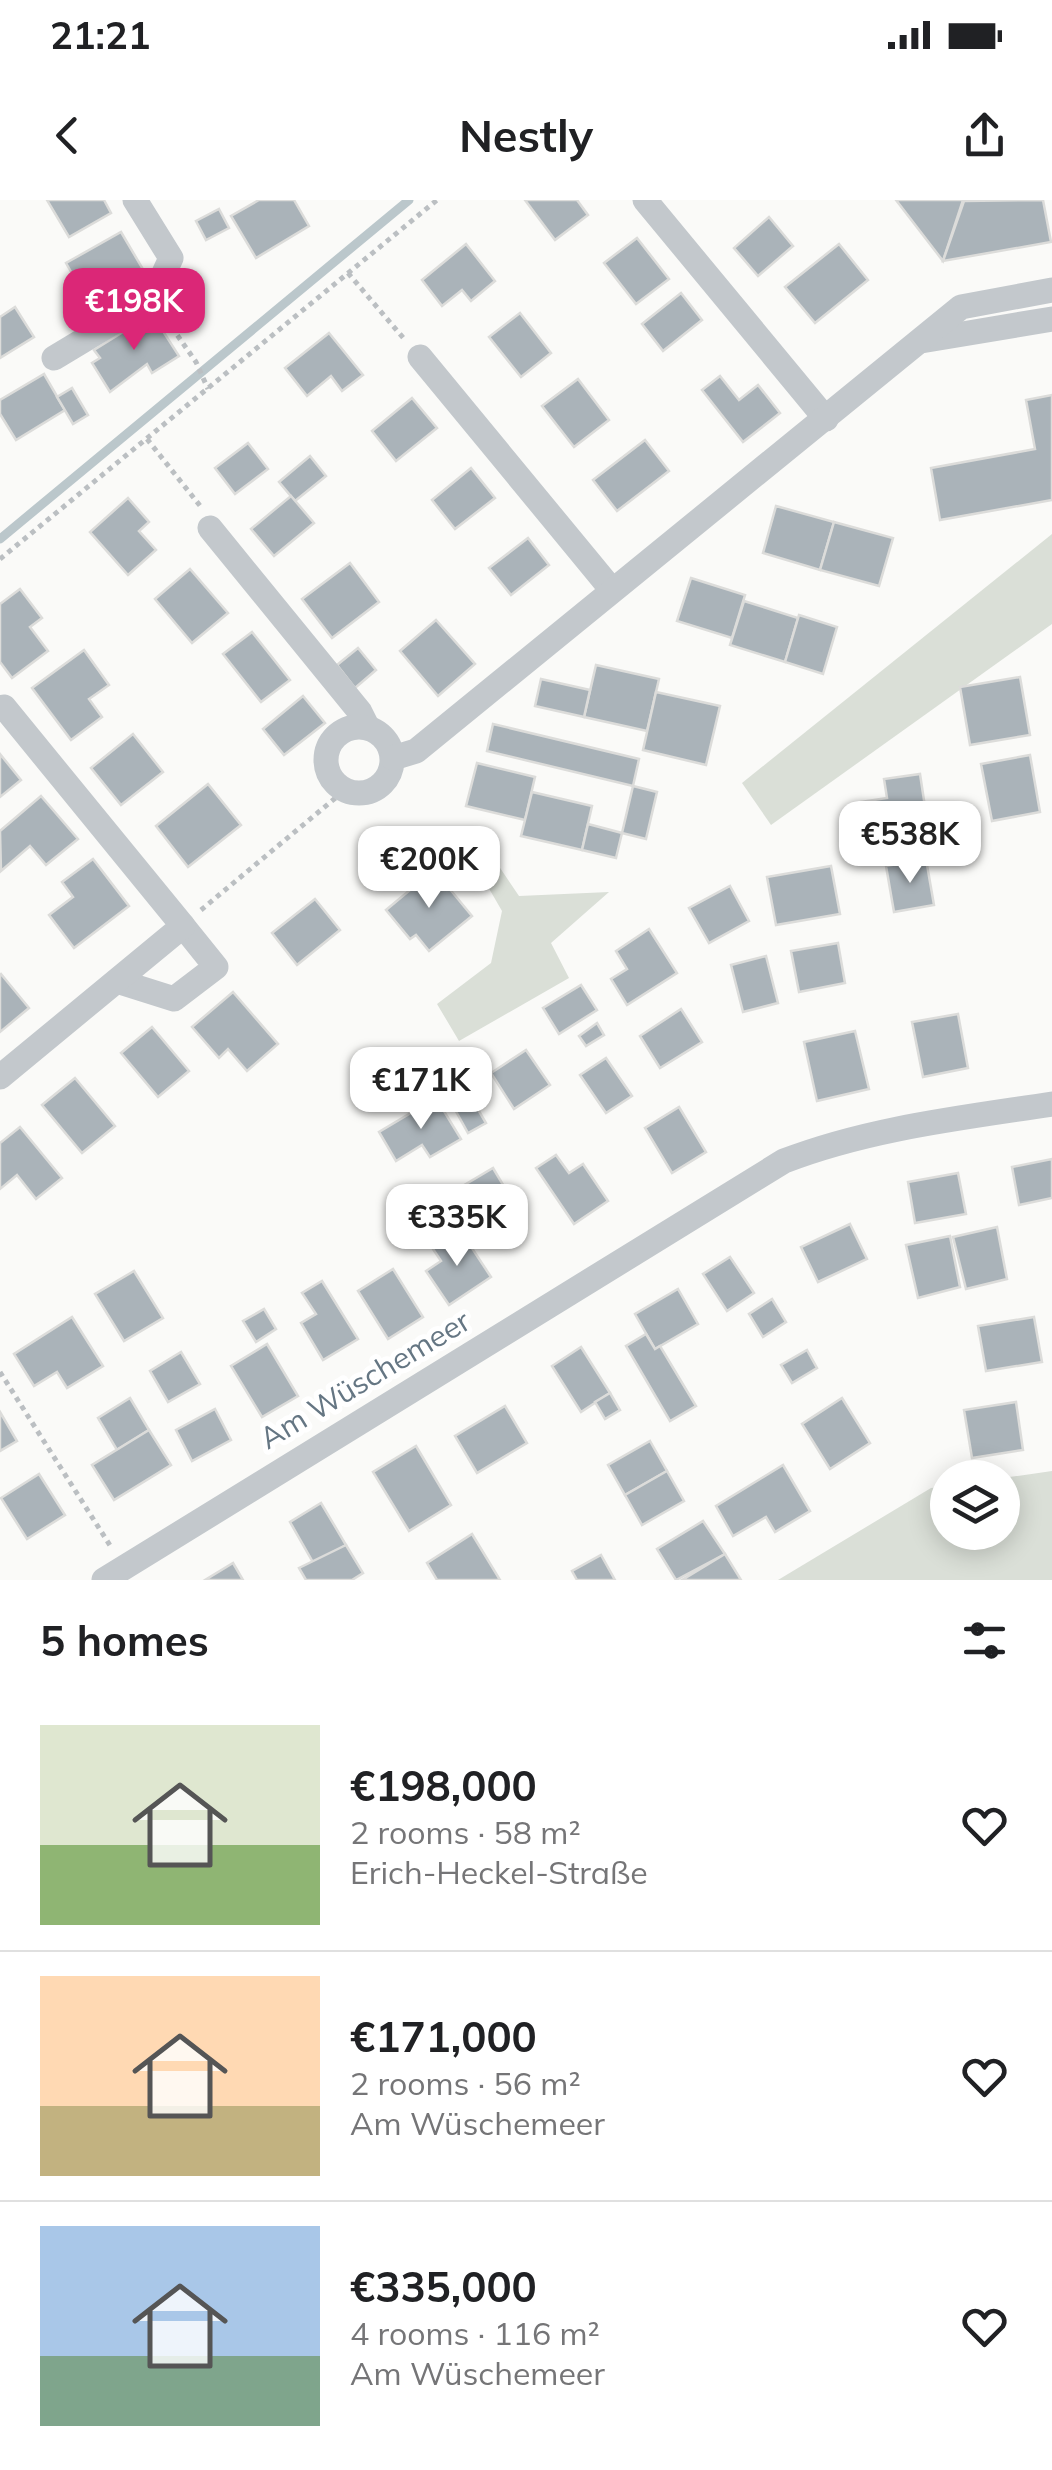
<!DOCTYPE html>
<html lang="en">
<head>
<meta charset="utf-8">
<style>
  :root { --surface:#fff; --page:#f2f2f2; --text:#202124; --muted:#757577; --line:#e0e0e0; --accent:#db2777 }
  body { margin:0; font-family:Mulish,sans-serif; background:var(--page); color:var(--text); height:100vh; display:flex; flex-direction:column; font-size:38px; white-space:nowrap }
  * { box-sizing:border-box; margin:0 }
  p { font-size:32px; color:var(--muted) }
  .icon { flex:none; width:55px; height:55px; fill:none; stroke:currentColor; stroke-width:2; stroke-linecap:round; stroke-linejoin:round }
  .map { position:relative; height:1380px; overflow:hidden }
  .side { display:flex; flex-direction:column; background:var(--surface); flex:1 }
  .side>* { flex:none }
  .controls { position:absolute; left:930px; top:1260px; display:grid; gap:20px }
  .controls a { display:grid; place-items:center; width:90px; height:90px; border-radius:50%; background:var(--surface); box-shadow:0 5px 25px #0003; font-size:50px }
  .price { position:absolute; translate:-50% -85px; padding:0 22px; border-radius:20px; background:#fff; color:#222; font-size:32px; line-height:65px; filter:drop-shadow(0 2px 5px #0008) }
  .price::after { content:''; position:absolute; left:50%; top:60px; width:30px; height:22px; margin-left:-15px; background:inherit; clip-path:polygon(0 0,100% 0,50% 100%) }
  .price.selected { background:var(--accent); color:#fff }
  ul { padding:0; list-style:none }
  li { display:flex; align-items:center; gap:30px; height:250px; padding:0 40px }
  li+li { border-top:2px solid var(--line) }
  li span { display:grid; place-items:center; flex:none; width:280px; height:200px; border-radius:0px; color:#555 }
  li>.icon { margin-inline-start:auto }
  span .icon { width:120px; height:120px; fill:#fffc; stroke-width:1 }
  li b { font-size:42px }
  h2 { display:flex; justify-content:space-between; align-items:center; height:120px; padding:0 40px; font-size:42px }
  .status { display:flex; justify-content:space-between; align-items:center; height:70px; padding:0 50px; background:var(--surface); direction:ltr }
  .status svg { height:28px; fill:currentColor }
  header { display:flex; justify-content:space-between; align-items:center; height:130px; padding:0 40px; background:var(--surface); font-size:45px; font-weight:700 }
  .map>svg:first-child { display:block }
  .green { fill:#dadfd7 }
  .lines { fill:none; stroke-linecap:round; stroke-linejoin:round }
  .stream { stroke:#bbc7cb; stroke-width:9 }
  .building { fill:#aab3b9; stroke:#dcdcda; stroke-width:2.5 }
  .path { stroke:#bbbfc2; stroke-width:5; stroke-dasharray:5 5; stroke-linecap:butt }
  .minor { stroke:#c3c8cc; stroke-width:25 }
  .labels { text-anchor:middle; stroke-width:10; stroke-linejoin:round; paint-order:stroke }
  .street-label { font-size:30px; fill:#657683; stroke:#fff }
</style>
</head>
<body>
<div class="status"><b>21:21</b><svg viewBox="0 0 49 12"><path d="M0 12V9h3v3zM5 12V6h3v6zM10 12V3h3v9zM15 12V0h3v12zM26 1h20v11H26zM47 4h2v5h-2z"/></svg></div>
<header><svg class="icon" aria-label="back" viewBox="0 0 24 24"><path d="M15 5l-7 7 7 7"/></svg>Nestly<svg class="icon" aria-label="share" viewBox="0 0 24 24"><path d="M12 15V3M7 8l5-5 5 5M5 13v7h14v-7"/></svg></header>
<div class="map">
<svg width="1052" height="1380" viewBox="0 0 1052 1380">
  <rect width="100%" height="100%" fill="#fafaf8"/>
  <g class="green">
    <path d="M 1052,334 L 1052,424 L 771,625 L 742,583 Z"/>
    <path d="M 484,644 L 519,696 L 609,692 L 551,743 L 569,778 L 459,841 L 437,804 L 491,763 L 502,711 L 469,654 Z"/>
    <path d="M 1052,1271 L 1052,1380 L 778,1380 L 931,1288 L 947,1286 L 948,1332 L 1002,1332 L 1003,1278 Z"/>
  </g>
  <g class="lines">
    <path class="stream" d="M 0,339 L 409,0"/>
  </g>
  <g class="building">
    <path d="M 47,0 L 104,0 L 111,13 L 69,37 Z"/>
    <path d="M 259,0 L 294,0 L 309,26 L 256,58 L 231,16 Z"/>
    <path d="M 525,0 L 577,0 L 588,15 L 555,40 Z"/>
    <path d="M 896,0 L 963,0 L 943,61 Z"/>
    <path d="M 1043,0 L 1051,42 L 943,61 L 964,1 Z"/>
    <path d="M 219,9 L 229,28 L 206,40 L 196,21 Z"/>
    <path d="M 769,17 L 793,46 L 758,76 L 734,48 Z"/>
    <path d="M 121,32 L 144,71 L 89,103 L 66,63 Z"/>
    <path d="M 637,38 L 669,79 L 636,104 L 604,63 Z"/>
    <path d="M 466,44 L 495,81 L 471,101 L 462,90 L 442,106 L 422,80 Z"/>
    <path d="M 839,44 L 868,80 L 815,123 L 785,87 Z"/>
    <path d="M 681,93 L 702,120 L 663,151 L 642,124 Z"/>
    <path d="M 15,107 L 34,137 L 0,158 L 0,117 Z"/>
    <path d="M 520,113 L 551,153 L 521,177 L 489,137 Z"/>
    <path d="M 152,114 L 179,156 L 152,173 L 147,164 L 110,192 L 92,163 L 100,158 L 94,150 Z"/>
    <path d="M 329,133 L 363,175 L 342,191 L 331,176 L 307,196 L 285,168 Z"/>
    <path d="M 44,174 L 65,210 L 16,240 L 0,214 L 0,200 Z"/>
    <path d="M 720,176 L 739,200 L 758,185 L 780,213 L 743,242 L 702,190 Z"/>
    <path d="M 578,179 L 609,220 L 574,247 L 542,206 Z"/>
    <path d="M 72,188 L 88,215 L 73,224 L 57,197 Z"/>
    <path d="M 1052,195 L 1052,300 L 940,320 L 931,268 L 1035,249 L 1026,200 Z"/>
    <path d="M 412,198 L 437,228 L 396,261 L 372,231 Z"/>
    <path d="M 645,240 L 669,271 L 617,311 L 593,280 Z"/>
    <path d="M 248,243 L 268,269 L 235,294 L 215,268 Z"/>
    <path d="M 310,256 L 326,276 L 295,301 L 279,282 Z"/>
    <path d="M 471,268 L 495,298 L 455,329 L 432,300 Z"/>
    <path d="M 291,296 L 314,323 L 274,356 L 251,329 Z"/>
    <path d="M 128,298 L 149,322 L 139,331 L 156,350 L 128,375 L 90,332 Z"/>
    <path d="M 776,306 L 834,322 L 820,370 L 763,353 Z"/>
    <path d="M 834,322 L 893,338 L 879,386 L 820,370 Z"/>
    <path d="M 528,338 L 549,365 L 511,395 L 489,368 Z"/>
    <path d="M 350,363 L 379,402 L 332,438 L 302,399 Z"/>
    <path d="M 190,369 L 228,413 L 192,443 L 155,399 Z"/>
    <path d="M 691,378 L 745,395 L 732,438 L 677,421 Z"/>
    <path d="M 20,389 L 42,418 L 30,427 L 48,451 L 12,478 L 0,462 L 0,404 Z"/>
    <path d="M 744,401 L 798,418 L 785,462 L 730,445 Z"/>
    <path d="M 799,415 L 837,427 L 823,474 L 785,462 Z"/>
    <path d="M 436,420 L 475,464 L 438,496 L 400,451 Z"/>
    <path d="M 252,432 L 290,480 L 261,502 L 223,454 Z"/>
    <path d="M 358,448 L 376,470 L 355,488 L 337,465 Z"/>
    <path d="M 84,450 L 109,485 L 89,499 L 102,517 L 71,540 L 32,488 Z"/>
    <path d="M 596,465 L 659,479 L 647,531 L 584,517 Z"/>
    <path d="M 1020,477 L 1030,535 L 970,545 L 960,487 Z"/>
    <path d="M 541,479 L 590,490 L 584,517 L 535,506 Z"/>
    <path d="M 656,492 L 720,506 L 706,565 L 643,550 Z"/>
    <path d="M 303,496 L 325,523 L 284,555 L 263,529 Z"/>
    <path d="M 493,524 L 639,559 L 633,586 L 487,551 Z"/>
    <path d="M 133,534 L 163,572 L 121,605 L 91,568 Z"/>
    <path d="M 0,554 L 21,580 L 0,597 Z"/>
    <path d="M 1030,555 L 1040,612 L 992,621 L 981,564 Z"/>
    <path d="M 477,563 L 535,577 L 525,620 L 466,606 Z"/>
    <path d="M 920,574 L 929,633 L 860,644 L 854,603 L 887,598 L 884,579 Z"/>
    <path d="M 208,584 L 241,625 L 188,667 L 156,626 Z"/>
    <path d="M 633,586 L 657,592 L 646,639 L 622,633 Z"/>
    <path d="M 532,592 L 592,606 L 582,650 L 521,636 Z"/>
    <path d="M 41,596 L 78,639 L 46,665 L 30,646 L 1,671 L 0,631 Z"/>
    <path d="M 588,624 L 622,633 L 616,658 L 582,650 Z"/>
    <path d="M 93,659 L 129,706 L 74,748 L 49,715 L 73,697 L 62,682 Z"/>
    <path d="M 926,659 L 934,705 L 894,712 L 886,666 Z"/>
    <path d="M 831,666 L 840,714 L 776,725 L 767,677 Z"/>
    <path d="M 434,670 L 472,716 L 429,751 L 416,735 L 410,739 L 386,710 Z"/>
    <path d="M 730,686 L 749,721 L 709,743 L 689,708 Z"/>
    <path d="M 315,699 L 340,730 L 297,765 L 272,733 Z"/>
    <path d="M 649,729 L 677,773 L 627,805 L 611,779 L 627,769 L 616,751 Z"/>
    <path d="M 838,743 L 845,783 L 799,792 L 791,751 Z"/>
    <path d="M 766,756 L 778,803 L 743,812 L 731,765 Z"/>
    <path d="M 1,774 L 29,808 L 0,832 L 0,775 Z"/>
    <path d="M 581,785 L 597,810 L 559,834 L 543,808 Z"/>
    <path d="M 233,792 L 278,844 L 247,871 L 228,849 L 219,858 L 192,827 Z"/>
    <path d="M 681,809 L 702,842 L 660,868 L 640,836 Z"/>
    <path d="M 958,814 L 968,868 L 923,877 L 912,822 Z"/>
    <path d="M 597,823 L 604,835 L 586,846 L 579,836 Z"/>
    <path d="M 152,827 L 189,871 L 158,897 L 121,853 Z"/>
    <path d="M 855,831 L 869,889 L 817,901 L 804,842 Z"/>
    <path d="M 526,850 L 550,885 L 514,909 L 491,873 Z"/>
    <path d="M 606,858 L 632,896 L 606,913 L 580,875 Z"/>
    <path d="M 75,878 L 115,926 L 82,953 L 42,905 Z"/>
    <path d="M 470,896 L 486,923 L 468,933 L 453,906 Z"/>
    <path d="M 436,898 L 461,939 L 430,957 L 422,945 L 396,961 L 379,932 Z"/>
    <path d="M 679,907 L 706,952 L 672,973 L 645,928 Z"/>
    <path d="M 20,927 L 62,978 L 36,999 L 17,975 L 0,989 L 0,943 Z"/>
    <path d="M 556,955 L 569,973 L 583,964 L 608,1001 L 574,1024 L 536,968 Z"/>
    <path d="M 1052,959 L 1052,998 L 1019,1005 L 1012,967 Z"/>
    <path d="M 493,968 L 524,1020 L 491,1039 L 461,987 Z"/>
    <path d="M 958,973 L 966,1014 L 915,1023 L 908,982 Z"/>
    <path d="M 850,1024 L 867,1059 L 818,1082 L 801,1047 Z"/>
    <path d="M 997,1027 L 1007,1079 L 966,1089 L 953,1037 Z"/>
    <path d="M 460,1030 L 491,1077 L 449,1105 L 426,1071 L 441,1061 L 433,1049 Z"/>
    <path d="M 950,1036 L 960,1087 L 918,1098 L 906,1045 Z"/>
    <path d="M 730,1057 L 754,1093 L 727,1111 L 703,1074 Z"/>
    <path d="M 393,1069 L 423,1117 L 388,1139 L 358,1091 Z"/>
    <path d="M 134,1071 L 163,1118 L 124,1141 L 95,1094 Z"/>
    <path d="M 322,1081 L 358,1139 L 323,1160 L 301,1123 L 316,1114 L 302,1093 Z"/>
    <path d="M 678,1089 L 698,1124 L 655,1149 L 635,1114 Z"/>
    <path d="M 772,1099 L 786,1122 L 763,1137 L 749,1114 Z"/>
    <path d="M 264,1109 L 276,1129 L 256,1142 L 243,1121 Z"/>
    <path d="M 72,1117 L 103,1166 L 67,1188 L 57,1172 L 34,1186 L 14,1154 Z"/>
    <path d="M 1034,1117 L 1042,1162 L 986,1171 L 978,1126 Z"/>
    <path d="M 646,1134 L 655,1149 L 660,1146 L 696,1206 L 670,1221 L 626,1146 Z"/>
    <path d="M 267,1144 L 298,1196 L 262,1217 L 231,1166 Z"/>
    <path d="M 581,1147 L 610,1193 L 581,1212 L 552,1166 Z"/>
    <path d="M 807,1150 L 817,1168 L 792,1183 L 781,1165 Z"/>
    <path d="M 181,1152 L 200,1184 L 168,1202 L 150,1171 Z"/>
    <path d="M 610,1193 L 620,1210 L 605,1219 L 595,1202 Z"/>
    <path d="M 130,1198 L 149,1230 L 117,1250 L 98,1218 Z"/>
    <path d="M 842,1198 L 870,1243 L 830,1269 L 802,1224 Z"/>
    <path d="M 1016,1202 L 1023,1250 L 972,1258 L 964,1210 Z"/>
    <path d="M 505,1206 L 527,1243 L 477,1273 L 455,1236 Z"/>
    <path d="M 215,1209 L 231,1240 L 192,1261 L 176,1230 Z"/>
    <path d="M 0,1212 L 17,1241 L 0,1251 Z"/>
    <path d="M 149,1230 L 171,1265 L 114,1300 L 92,1265 Z"/>
    <path d="M 650,1241 L 667,1271 L 625,1295 L 608,1265 Z"/>
    <path d="M 416,1246 L 451,1305 L 409,1331 L 373,1272 Z"/>
    <path d="M 783,1265 L 810,1311 L 775,1332 L 766,1317 L 733,1336 L 716,1306 Z"/>
    <path d="M 667,1271 L 684,1301 L 642,1325 L 625,1295 Z"/>
    <path d="M 39,1274 L 65,1315 L 27,1339 L 1,1298 Z"/>
    <path d="M 321,1303 L 346,1345 L 314,1364 L 290,1322 Z"/>
    <path d="M 703,1321 L 725,1354 L 676,1380 L 657,1349 Z"/>
    <path d="M 472,1334 L 500,1380 L 437,1380 L 427,1363 Z"/>
    <path d="M 346,1345 L 363,1373 L 352,1380 L 306,1380 L 299,1368 Z"/>
    <path d="M 725,1354 L 741,1380 L 682,1380 Z"/>
    <path d="M 601,1355 L 615,1380 L 577,1380 L 572,1371 Z"/>
    <path d="M 233,1363 L 243,1380 L 205,1380 Z"/>
  </g>
  <g class="lines">
    <g class="path">
      <path d="M 348,73 L 405,140"/>
      <path d="M 166,119 L 196,162 L 208,189"/>
      <path d="M 147,239 L 201,307"/>
      <path d="M 0,359 L 437,0"/>
      <path d="M 201,710 L 345,590"/>
      <path d="M 0,1172 L 111,1347"/>
    </g>
    <g class="minor">
      <path d="M 645,0 L 826,219"/>
      <path d="M 921,141 L 1052,119"/>
      <path d="M 420,157 L 612,390"/>
      <path d="M 54,158 L 152,99 L 171,58 L 135,0"/>
      <path d="M 210,328 L 360,512 L 368,528"/>
      <circle cx="359" cy="560" r="33"/>
      <path d="M 393,558 L 416,551 L 961,107 L 1052,90"/>
      <path d="M 117,781 L 174,799 L 216,767 L 183,726"/>
      <path d="M 0,877 L 183,726 L 4,507"/>
      <path d="M 104,1380 L 784,961 C 870,928 961,918 1052,904"/>
    </g>
  </g>
  <g class="labels">
    <g class="street-label">
      <text transform="translate(365 1180) rotate(-31)" y="10">Am Wüschemeer</text>
    </g>
  </g>
</svg>
<div class="controls">
<a><svg class="icon" aria-label="layers" viewBox="0 0 24 24"><path d="M12 4l9 5-9 5-9-5zM3 14l9 5 9-5"/></svg></a>
</div>
<b class="price selected" style="left:134px;top:153px">€198K</b>
<b class="price" style="left:910px;top:686px">€538K</b>
<b class="price" style="left:429px;top:711px">€200K</b>
<b class="price" style="left:421px;top:932px">€171K</b>
<b class="price" style="left:457px;top:1069px">€335K</b>
</div>
<section class="side">
<h2>5 homes<svg class="icon" aria-label="filters" viewBox="0 0 24 24"><path d="M4 7h16M4 17h16"/><circle cx="9" cy="7" r="2"/><circle cx="15" cy="17" r="2"/></svg></h2>
<ul>
<li><span style="background:linear-gradient(#dfe7d0 60%,#8fb573 0)"><svg class="icon" aria-label="home" viewBox="0 0 24 24"><path d="M3 11l9-7 9 7M6 9v11h12V9"/></svg></span><div><b>€198,000</b><p>2 rooms · 58 m²</p><p>Erich-Heckel-Straße</p></div><svg class="icon" aria-label="heart" viewBox="0 0 24 24"><path d="M12 20l-8-8c-3-5 5-10 8-4 3-6 11-1 8 4z"/></svg></li>
<li><span style="background:linear-gradient(#ffd9b3 65%,#c2b280 0)"><svg class="icon" aria-label="home" viewBox="0 0 24 24"><path d="M3 11l9-7 9 7M6 9v11h12V9"/></svg></span><div><b>€171,000</b><p>2 rooms · 56 m²</p><p>Am Wüschemeer</p></div><svg class="icon" aria-label="heart" viewBox="0 0 24 24"><path d="M12 20l-8-8c-3-5 5-10 8-4 3-6 11-1 8 4z"/></svg></li>
<li><span style="background:linear-gradient(#a9c7e8 65%,#7fa58c 0)"><svg class="icon" aria-label="home" viewBox="0 0 24 24"><path d="M3 11l9-7 9 7M6 9v11h12V9"/></svg></span><div><b>€335,000</b><p>4 rooms · 116 m²</p><p>Am Wüschemeer</p></div><svg class="icon" aria-label="heart" viewBox="0 0 24 24"><path d="M12 20l-8-8c-3-5 5-10 8-4 3-6 11-1 8 4z"/></svg></li>
</ul>
</section>
</body>
</html>
